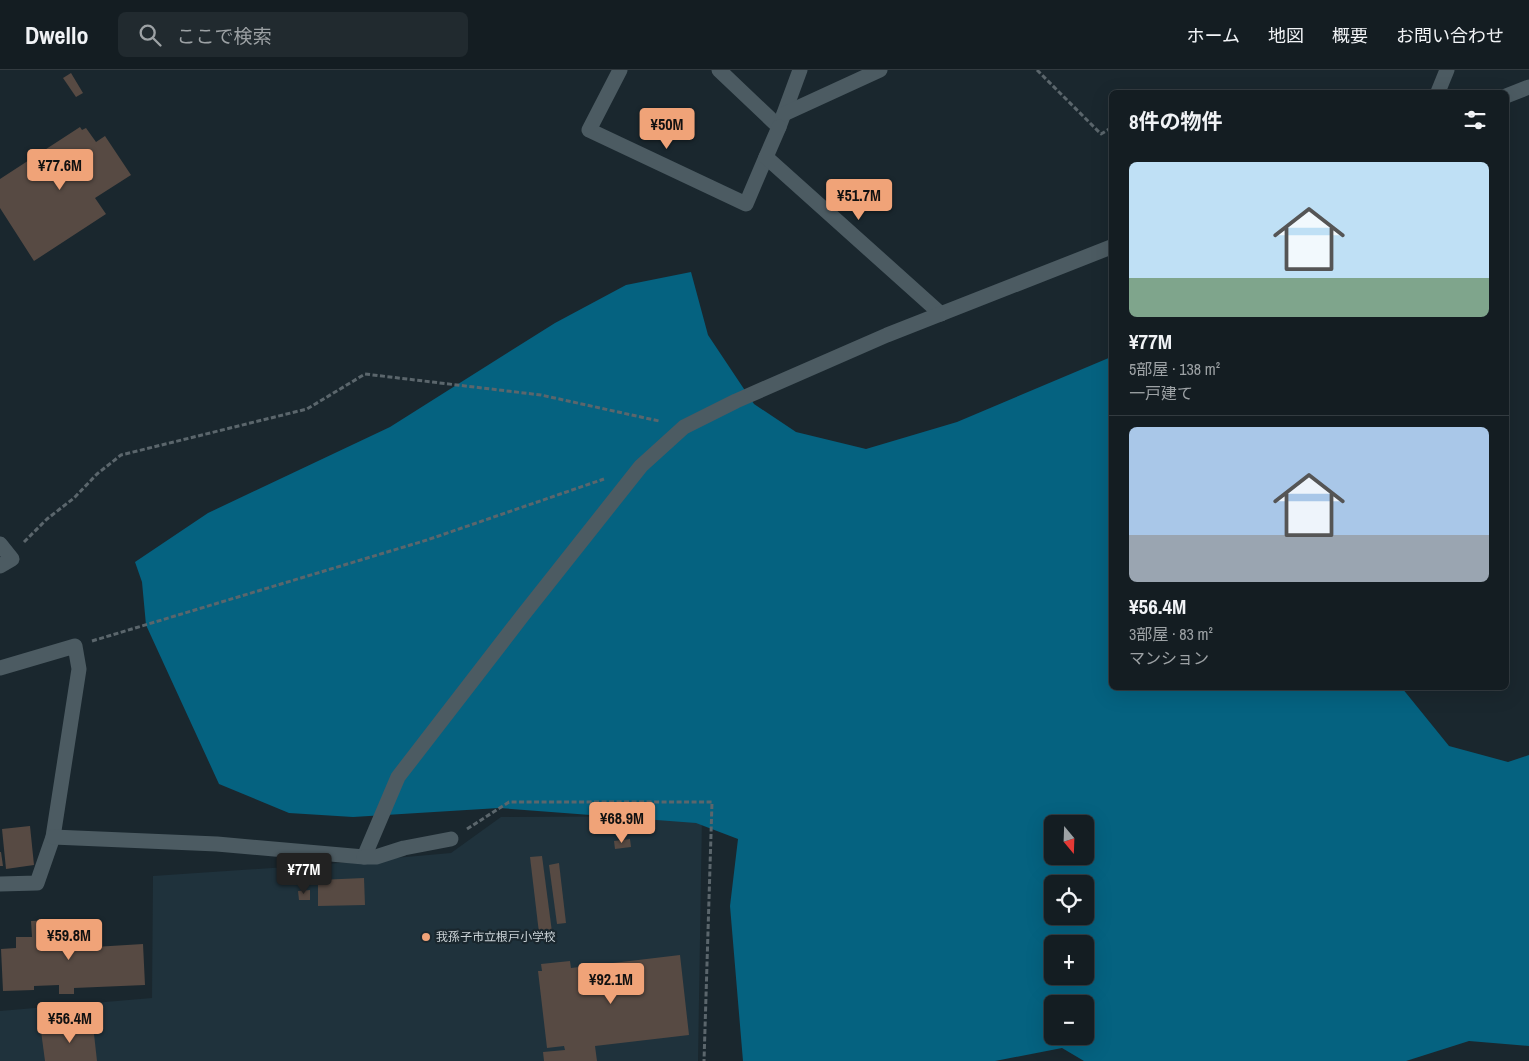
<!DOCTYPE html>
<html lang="ja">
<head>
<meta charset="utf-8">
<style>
  :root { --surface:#141d22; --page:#212a2f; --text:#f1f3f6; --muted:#9da2a5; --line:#333b40; --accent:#f0a378 }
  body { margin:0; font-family:"Archivo Narrow","Noto Sans JP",sans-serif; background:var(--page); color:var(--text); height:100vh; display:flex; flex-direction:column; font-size:19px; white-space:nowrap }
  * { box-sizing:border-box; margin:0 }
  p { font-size:16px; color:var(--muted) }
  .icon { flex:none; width:28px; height:28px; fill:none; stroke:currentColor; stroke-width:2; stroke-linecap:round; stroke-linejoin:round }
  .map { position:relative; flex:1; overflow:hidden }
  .drawer { position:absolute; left:1109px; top:20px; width:400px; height:600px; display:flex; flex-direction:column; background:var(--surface); border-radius:8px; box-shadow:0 5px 20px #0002,0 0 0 1px var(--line) }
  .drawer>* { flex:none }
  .needle { width:32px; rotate:161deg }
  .fabs { position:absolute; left:1044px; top:745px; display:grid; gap:10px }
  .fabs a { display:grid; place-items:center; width:50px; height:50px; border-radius:8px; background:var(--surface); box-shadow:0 5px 20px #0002,0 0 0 1px var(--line); font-size:25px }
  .price { position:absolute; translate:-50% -42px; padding:0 11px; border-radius:5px; background:var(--accent); color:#111; font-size:16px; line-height:32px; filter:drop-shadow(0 1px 2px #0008) }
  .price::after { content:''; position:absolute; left:50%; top:30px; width:15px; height:11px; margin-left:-8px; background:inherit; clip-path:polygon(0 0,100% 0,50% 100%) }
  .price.on { background:#222; color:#fff }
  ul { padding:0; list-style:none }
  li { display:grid; align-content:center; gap:10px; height:265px; padding:0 20px }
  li+li { border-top:1px solid var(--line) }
  li span { display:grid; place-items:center; height:155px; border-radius:8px; color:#555 }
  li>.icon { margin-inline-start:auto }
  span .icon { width:90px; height:90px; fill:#fffc; stroke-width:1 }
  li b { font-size:21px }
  h2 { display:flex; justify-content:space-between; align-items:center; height:60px; padding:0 20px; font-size:21px }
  header { display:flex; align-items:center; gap:30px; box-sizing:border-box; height:70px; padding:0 25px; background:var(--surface); border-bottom:1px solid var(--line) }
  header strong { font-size:24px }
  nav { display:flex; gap:28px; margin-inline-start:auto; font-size:18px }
  .search { width:350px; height:45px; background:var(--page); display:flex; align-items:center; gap:12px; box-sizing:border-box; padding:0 18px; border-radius:8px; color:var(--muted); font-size:19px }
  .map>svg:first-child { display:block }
  .built { fill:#1f323c }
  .forest { fill:#056280; fill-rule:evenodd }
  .building { fill:#574a43 }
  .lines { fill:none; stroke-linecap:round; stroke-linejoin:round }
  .path { stroke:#5b666c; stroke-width:3; stroke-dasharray:5 2.5; stroke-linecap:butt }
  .minor { stroke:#4c5b62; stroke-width:15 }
  .poi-dot { fill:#f0a378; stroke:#1a272e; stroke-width:2 }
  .labels { text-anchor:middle; stroke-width:4.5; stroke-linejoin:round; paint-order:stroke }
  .poi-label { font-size:12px; fill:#cbd3d7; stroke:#1a272e; text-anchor:start }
</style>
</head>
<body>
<header>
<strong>Dwello</strong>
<div class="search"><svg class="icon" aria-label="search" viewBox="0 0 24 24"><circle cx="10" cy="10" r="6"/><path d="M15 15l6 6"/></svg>ここで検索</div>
<nav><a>ホーム</a><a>地図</a><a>概要</a><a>お問い合わせ</a></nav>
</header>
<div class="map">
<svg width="1529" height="991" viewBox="0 0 1529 991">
  <rect width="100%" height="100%" fill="#1a272e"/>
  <path class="built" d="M 702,746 L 698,991 L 0,991 L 0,941 L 152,928 L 153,806 L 316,795 L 451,783 L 501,747 Z"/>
  <path class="forest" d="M 691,202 L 708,265 L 754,334 L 796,362 L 866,379 L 957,352 L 1111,287 L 1111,618 L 1402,618 L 1449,676 L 1508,692 L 1529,685 L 1529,976 L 1469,971 L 1406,991 L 1084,991 L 1062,978 L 995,991 L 743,991 L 730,836 L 738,769 L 696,753 L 499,738 L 353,747 L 289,743 L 219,714 L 146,555 L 142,512 L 135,492 L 208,443 L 390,357 L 555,253 L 626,215 ZM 1052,754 L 1085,754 L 1085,786 L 1052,786 ZM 1052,814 L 1085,814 L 1085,846 L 1052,846 ZM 1052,874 L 1085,874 L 1085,906 L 1052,906 ZM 1052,934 L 1085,934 L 1085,966 L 1052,966 Z"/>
  <g class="building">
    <path d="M 71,3 L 83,23 L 76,27 L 63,8 Z"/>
    <path d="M 80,57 L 82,60 L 86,58 L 96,72 L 105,66 L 131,105 L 95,128 L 106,144 L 34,191 L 0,138 L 0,109 Z"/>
    <path d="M 30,756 L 34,795 L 6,799 L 2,759 Z"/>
    <path d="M 630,769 L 631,777 L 615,779 L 614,771 Z"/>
    <path d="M 0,782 L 1,782 L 3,796 L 0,796 Z"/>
    <path d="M 542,786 L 552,862 L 539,863 L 530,787 Z"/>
    <path d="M 559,793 L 566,853 L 557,854 L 549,795 Z"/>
    <path d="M 364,808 L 365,835 L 318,836 L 318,810 Z"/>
    <path d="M 310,820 L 310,830 L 299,830 L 298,821 Z"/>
    <path d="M 68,849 L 69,863 L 73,863 L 74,868 L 82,868 L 82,862 L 93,862 L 94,877 L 143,874 L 145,915 L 74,918 L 74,924 L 59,924 L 59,915 L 34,916 L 34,920 L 3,921 L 1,879 L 16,878 L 16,867 L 32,867 L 31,851 Z"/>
    <path d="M 680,885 L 689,965 L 595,976 L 597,991 L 544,991 L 543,982 L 565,980 L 564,976 L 547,978 L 538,901 L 542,901 L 541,894 L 570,891 L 571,898 Z"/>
    <path d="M 93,955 L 97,991 L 45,991 L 41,961 Z"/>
  </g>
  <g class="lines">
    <g class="path">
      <path d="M 1037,0 L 1101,64 L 1111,58"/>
      <path d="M 24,472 L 47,449 L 74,428 L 97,404 L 121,385 L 307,339 L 365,304 L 541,325 L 659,351"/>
      <path d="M 92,571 L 427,470 L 604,409"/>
      <path d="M 467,759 L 509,732 L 712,732 L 704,991"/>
    </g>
    <g class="minor">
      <path d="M 620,0 L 589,60 L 746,134 L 766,87"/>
      <path d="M 719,0 L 779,57 L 800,0"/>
      <path d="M 1438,22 L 1447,0"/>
      <path d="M 1506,26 L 1529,17"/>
      <path d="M 784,44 L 880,0"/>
      <path d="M 779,57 L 766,87 L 941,244"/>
      <path d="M 0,474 L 12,489 L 0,496"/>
      <path d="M 0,598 L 75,576 L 79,599 L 53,767 L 37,813 L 0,814"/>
      <path d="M 53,767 L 217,774 L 364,787 L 398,707 L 523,545 L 641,396 L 684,357 L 736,331 L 887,265 L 1111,177"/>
      <path d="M 364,787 L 376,787 L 404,778 L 451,769"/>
    </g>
  </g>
  <circle class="poi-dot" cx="426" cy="867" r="5"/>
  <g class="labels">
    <g class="poi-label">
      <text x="436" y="871">我孫子市立根戸小学校</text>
    </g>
  </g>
</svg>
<div class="fabs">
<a><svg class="needle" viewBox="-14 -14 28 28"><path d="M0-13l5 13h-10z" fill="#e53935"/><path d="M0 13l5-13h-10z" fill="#9da2a5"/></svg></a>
<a><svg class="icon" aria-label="locate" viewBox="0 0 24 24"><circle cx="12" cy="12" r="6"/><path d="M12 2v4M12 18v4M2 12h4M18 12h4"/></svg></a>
<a>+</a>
<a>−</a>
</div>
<b class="price" style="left:667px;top:80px">¥50M</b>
<b class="price" style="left:60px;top:121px">¥77.6M</b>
<b class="price" style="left:859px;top:151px">¥51.7M</b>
<b class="price" style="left:622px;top:774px">¥68.9M</b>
<b class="price on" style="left:304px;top:825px">¥77M</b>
<b class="price" style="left:69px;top:891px">¥59.8M</b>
<b class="price" style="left:611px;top:935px">¥92.1M</b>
<b class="price" style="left:70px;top:974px">¥56.4M</b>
<section class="drawer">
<h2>8件の物件<svg class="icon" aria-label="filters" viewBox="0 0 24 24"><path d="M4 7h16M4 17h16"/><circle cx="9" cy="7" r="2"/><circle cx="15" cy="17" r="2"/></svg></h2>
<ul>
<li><span style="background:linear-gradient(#bfe0f5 75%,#7fa58c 0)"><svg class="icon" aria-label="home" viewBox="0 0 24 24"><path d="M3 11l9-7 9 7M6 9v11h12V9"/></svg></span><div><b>¥77M</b><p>5部屋 · 138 m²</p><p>一戸建て</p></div></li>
<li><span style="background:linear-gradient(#a9c7e8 70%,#9aa5b1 0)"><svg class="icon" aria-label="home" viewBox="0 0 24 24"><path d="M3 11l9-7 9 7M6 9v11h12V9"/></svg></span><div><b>¥56.4M</b><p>3部屋 · 83 m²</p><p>マンション</p></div></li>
</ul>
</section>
</div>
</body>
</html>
